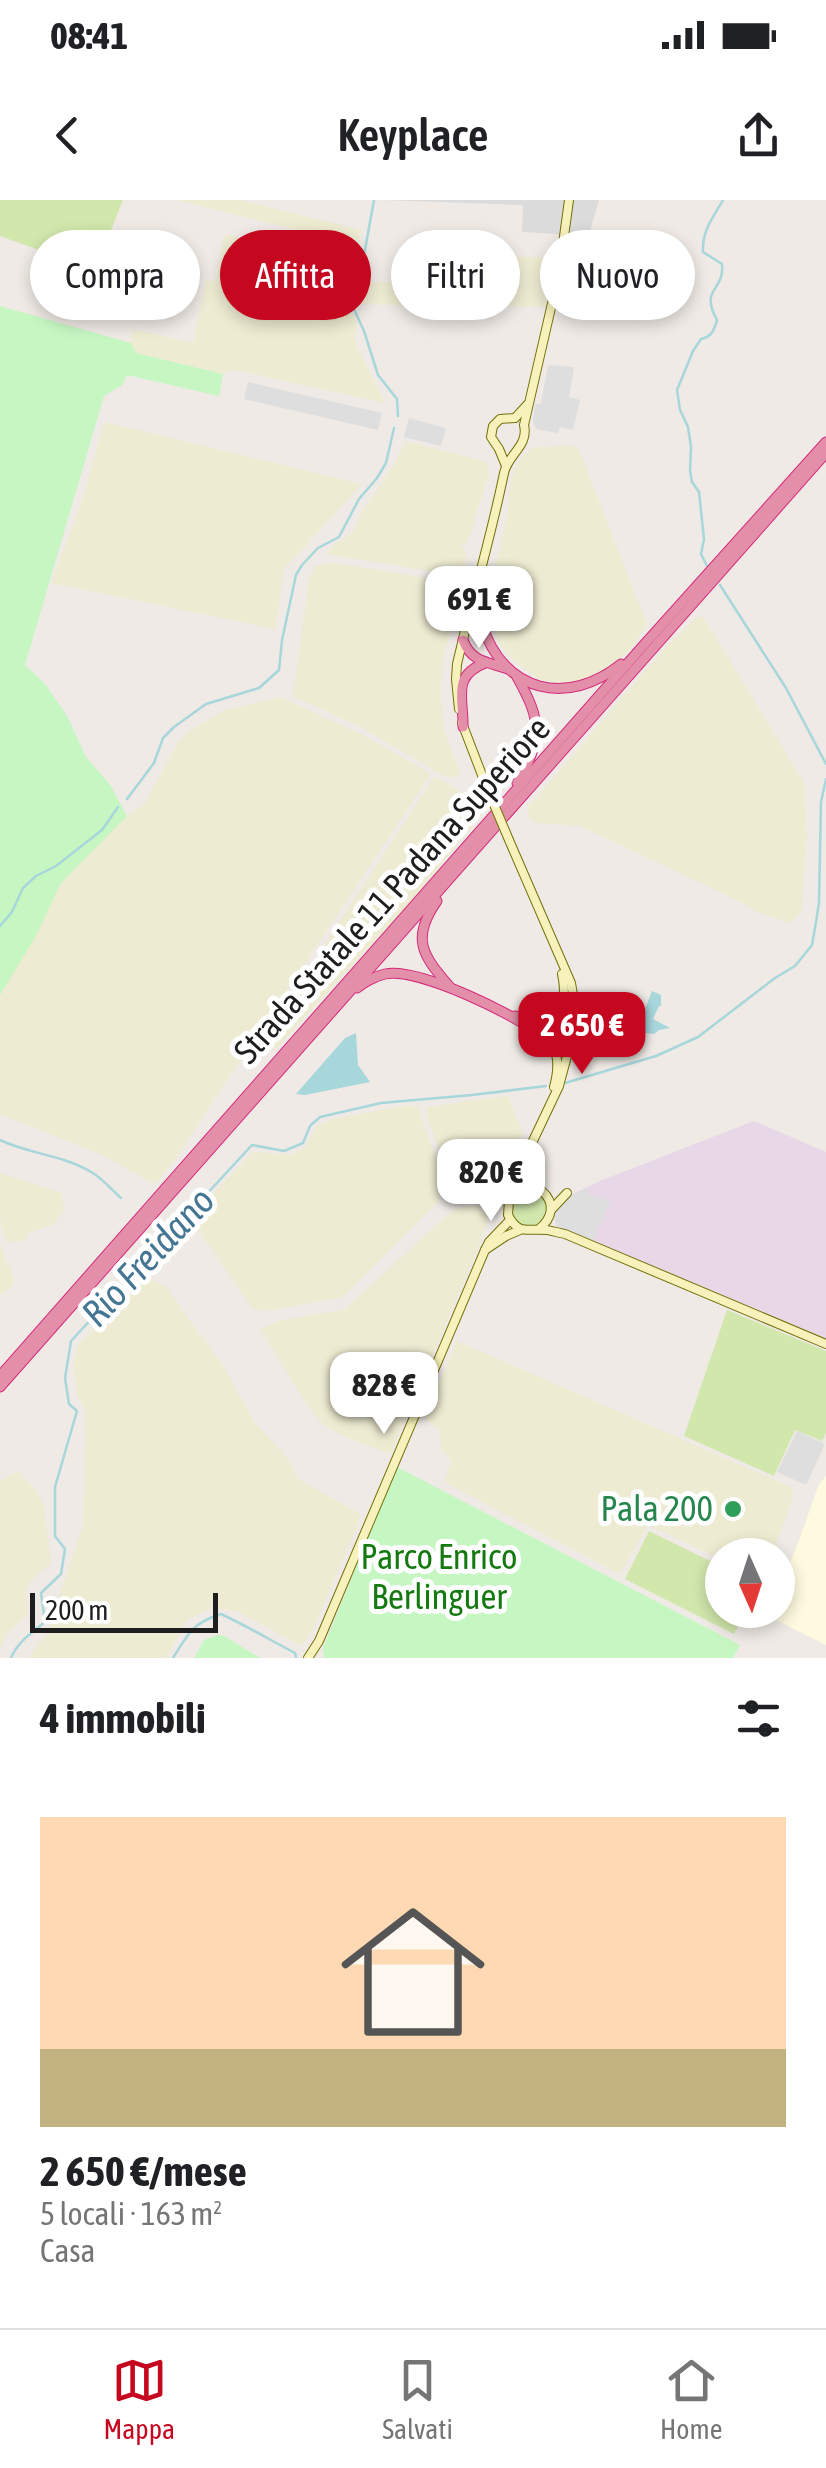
<!DOCTYPE html>
<html lang="it">
<head>
<meta charset="utf-8">
<style>
  :root { --surface:#fff; --page:#f2f2f2; --text:#202124; --muted:#757577; --line:#e0e0e0; --accent:#c60720 }
  body { margin:0; font-family:"Asap Condensed",sans-serif; background:var(--page); color:var(--text); height:100vh; display:flex; flex-direction:column; font-size:38px; white-space:nowrap }
  * { box-sizing:border-box; margin:0 }
  p { font-size:32px; color:var(--muted) }
  .icon { flex:none; width:55px; height:55px; fill:none; stroke:currentColor; stroke-width:2; stroke-linecap:round; stroke-linejoin:round }
  .map { position:relative; height:1458px; overflow:hidden }
  .sheet { display:flex; flex-direction:column; background:var(--surface); flex:1 }
  .sheet>* { flex:none }
  .banner { position:absolute; left:30px; top:30px; width:768px; height:90px; display:flex; gap:20px }
  .needle { width:65px; rotate:177deg }
  .controls { position:absolute; left:705px; top:1338px; display:grid; gap:20px }
  .controls a { display:grid; place-items:center; width:90px; height:90px; border-radius:50%; background:var(--surface); box-shadow:0 5px 15px #0003; font-size:50px }
  .scale { position:absolute; left:30px; bottom:25px; width:188px; box-sizing:border-box; padding-left:10px; border:5px solid #1e1e1e; border-top:0; font-size:28px; line-height:35px; white-space:nowrap; color:#1e1e1e; -webkit-text-stroke:8px #fff; paint-order:stroke }
  .price { position:absolute; translate:-50% -85px; padding:0 22px; border-radius:20px; background:#fff; color:#222; font-size:32px; line-height:65px; filter:drop-shadow(0 2px 5px #0008) }
  .price::after { content:''; position:absolute; left:50%; top:60px; width:30px; height:22px; margin-left:-15px; background:inherit; clip-path:polygon(0 0,100% 0,50% 100%) }
  .price.selected { background:var(--accent); color:#fff }
  ul { padding:0; list-style:none }
  li { display:grid; align-content:center; gap:20px; height:530px; padding:0 40px }
  li span { display:grid; place-items:center; height:310px; border-radius:0px; color:#555 }
  li>.icon { margin-inline-start:auto }
  span .icon { width:180px; height:180px; fill:#fffc; stroke-width:1 }
  li b { font-size:42px }
  h2 { display:flex; justify-content:space-between; align-items:center; height:120px; padding:0 40px; font-size:42px }
  .tag { padding:0 35px; border-radius:45px; background:var(--surface); box-shadow:0 5px 15px #0003; font-size:35px; line-height:90px }
  .tag.selected { background:var(--accent); color:#fff }
  .status { display:flex; justify-content:space-between; align-items:center; height:70px; padding:0 50px; background:var(--surface); direction:ltr }
  .status svg { height:28px; fill:currentColor }
  header { display:flex; justify-content:space-between; align-items:center; height:130px; padding:0 40px; background:var(--surface); font-size:45px; font-weight:600 }
  .menu { display:flex; justify-content:space-around; align-items:center; height:140px; border-top:2px solid var(--line); background:var(--surface); font-size:28px; color:var(--muted) }
  .menu a { display:grid; justify-items:center; gap:5px }
  .menu .selected { color:var(--accent) }
  .map>svg:first-child { display:block }
  .residential { fill:#dcdbdc }
  .industrial { fill:#e8d7e7 }
  .education { fill:#fefadf }
  .farmland { fill:#edebd1 }
  .grass { fill:#d1e7ac }
  .park { fill:#c6f7c3 }
  .parking { fill:#dedede }
  .water { fill:#a7d6db }
  .lines { fill:none; stroke-linecap:round; stroke-linejoin:round }
  .stream { stroke:#a7d6db; stroke-width:2.5 }
  .secondary-casing { stroke:#727009; stroke-width:10 }
  .highway-casing { stroke:#d52a7b; stroke-width:11 }
  .secondary { stroke:#f7f2bb; stroke-width:8 }
  .highway { stroke:#e48faa; stroke-width:9 }
  .secondary-bridge-casing { stroke:#727009; stroke-width:10; stroke-linecap:butt }
  .secondary-bridge { stroke:#f7f2bb; stroke-width:8 }
  .leisure-dot { fill:#2e9e5b; stroke:#fff; stroke-width:4 }
  .labels { text-anchor:middle; stroke-width:10; stroke-linejoin:round; paint-order:stroke }
  .street-label { font-size:35px; fill:#1e1e1e; stroke:#fff }
  .leisure-label { font-size:35px; fill:#27864d; stroke:#fff; text-anchor:end }
  .park-label { font-size:35px; fill:#147a0f; stroke:#fff }
  .water-label { font-size:38px; font-style:italic; fill:#457794; stroke:#fff }
</style>
</head>
<body>
<div class="status"><b>08:41</b><svg viewBox="0 0 49 12"><path d="M0 12V9h3v3zM5 12V6h3v6zM10 12V3h3v9zM15 12V0h3v12zM26 1h20v11H26zM47 4h2v5h-2z"/></svg></div>
<header><svg class="icon" aria-label="back" viewBox="0 0 24 24"><path d="M15 5l-7 7 7 7"/></svg>Keyplace<svg class="icon" aria-label="share" viewBox="0 0 24 24"><path d="M12 15V3M7 8l5-5 5 5M5 13v7h14v-7"/></svg></header>
<div class="map">
<svg width="826" height="1458" viewBox="0 0 826 1458">
  <rect width="100%" height="100%" fill="#efeae5"/>
  <path class="residential" d="M 382,0 L 599,0 L 587,41 L 569,35 L 522,32 L 523,5 Z"/>
  <path class="industrial" d="M 754,921 L 826,952 L 826,1138 L 557,1027 L 554,1018 L 568,996 L 600,981 Z"/>
  <path class="education" d="M 826,1276 L 826,1445 L 772,1418 L 775,1410 L 778,1410 L 778,1391 L 798,1343 L 819,1284 Z"/>
  <g class="farmland">
    <path d="M 177,0 L 241,0 L 361,30 L 358,45 Z"/>
    <path d="M 224,34 L 350,63 L 341,77 L 339,94 L 343,109 L 354,115 L 357,123 L 355,138 L 360,153 L 385,203 L 239,171 L 231,170 L 223,174 L 136,153 L 131,143 L 132,129 L 193,143 L 206,80 L 216,81 Z"/>
    <path d="M 418,53 L 558,58 L 545,107 L 356,104 L 356,82 L 417,82 Z"/>
    <path d="M 104,222 L 362,284 L 284,369 L 275,429 L 51,383 L 83,299 Z"/>
    <path d="M 405,241 L 484,261 L 488,265 L 489,274 L 469,338 L 465,344 L 460,346 L 467,353 L 462,376 L 326,354 L 332,346 L 352,333 L 360,315 L 394,265 Z"/>
    <path d="M 573,246 L 579,250 L 647,424 L 629,451 L 601,474 L 577,482 L 557,483 L 538,479 L 513,460 L 500,445 L 489,421 L 488,400 L 507,317 L 509,290 L 515,268 L 519,260 L 531,249 L 538,247 Z"/>
    <path d="M 333,363 L 415,376 L 464,389 L 444,453 L 440,488 L 444,529 L 460,573 L 456,578 L 442,575 L 363,528 L 293,496 L 309,379 L 315,366 Z"/>
    <path d="M 699,415 L 706,421 L 804,583 L 807,637 L 801,712 L 790,723 L 757,712 L 745,704 L 580,626 L 536,623 L 528,616 L 528,607 L 665,448 Z"/>
    <path d="M 280,497 L 363,535 L 430,573 L 430,575 L 174,961 L 155,984 L 98,953 L 0,914 L 0,795 L 60,684 L 127,616 L 145,603 L 178,542 L 188,532 L 225,510 Z"/>
    <path d="M 434,577 L 450,585 L 473,602 L 479,618 L 418,693 L 276,849 L 271,844 L 269,834 L 276,820 Z"/>
    <path d="M 508,896 L 523,935 L 514,944 L 498,949 L 484,964 L 458,976 L 449,973 L 427,918 L 426,907 Z"/>
    <path d="M 409,905 L 419,908 L 423,926 L 446,978 L 438,982 L 440,997 L 437,1003 L 343,1097 L 274,1110 L 261,1111 L 252,1108 L 190,1018 L 253,952 L 292,955 L 305,947 L 317,926 L 333,919 Z"/>
    <path d="M 0,973 L 62,993 L 64,1010 L 54,1024 L 29,1033 L 25,1041 L 6,1042 L 0,1020 Z"/>
    <path d="M 490,1006 L 491,1008 L 479,1046 L 390,1254 L 350,1239 L 323,1225 L 306,1203 L 260,1129 L 282,1120 L 344,1110 L 442,1020 L 460,1007 Z"/>
    <path d="M 0,1045 L 14,1078 L 11,1088 L 0,1095 Z"/>
    <path d="M 147,1077 L 166,1087 L 225,1169 L 255,1223 L 290,1261 L 297,1278 L 360,1314 L 358,1324 L 312,1432 L 301,1446 L 237,1411 L 212,1408 L 188,1419 L 166,1458 L 30,1458 L 33,1450 L 47,1434 L 83,1325 L 86,1211 L 78,1197 L 73,1163 L 78,1145 Z"/>
    <path d="M 457,1141 L 793,1288 L 793,1297 L 772,1355 L 722,1355 L 722,1360 L 648,1325 L 620,1374 L 444,1282 L 451,1264 L 451,1259 L 442,1251 L 439,1230 L 425,1219 Z"/>
    <path d="M 18,1271 L 35,1290 L 44,1305 L 51,1363 L 31,1381 L 26,1391 L 28,1414 L 10,1430 L 2,1443 L 0,1451 L 0,1281 Z"/>
  </g>
  <g class="grass">
    <path d="M 0,0 L 123,0 L 95,70 L 0,36 Z"/>
    <circle cx="529" cy="1009" r="17"/>
    <path d="M 727,1110 L 826,1151 L 826,1233 L 822,1241 L 795,1230 L 774,1276 L 684,1236 Z"/>
    <path d="M 649,1331 L 722,1367 L 722,1410 L 747,1410 L 734,1434 L 625,1379 Z"/>
  </g>
  <g class="park">
    <path d="M 0,106 L 131,143 L 136,153 L 223,174 L 219,196 L 127,175 L 122,185 L 104,196 L 25,465 L 45,484 L 67,516 L 86,557 L 111,586 L 127,616 L 60,684 L 37,734 L 0,795 Z"/>
    <path d="M 397,1267 L 740,1445 L 733,1458 L 324,1458 L 323,1448 Z"/>
    <path d="M 217,1435 L 224,1436 L 260,1458 L 194,1458 L 204,1440 Z"/>
  </g>
  <g class="parking">
    <path d="M 548,165 L 574,167 L 569,197 L 580,200 L 573,230 L 560,227 L 558,233 L 536,229 L 533,222 L 535,204 L 541,204 Z"/>
    <path d="M 248,182 L 382,213 L 378,230 L 244,199 Z"/>
    <path d="M 409,218 L 446,228 L 441,246 L 404,237 Z"/>
    <path d="M 586,988 L 589,994 L 610,1001 L 593,1042 L 557,1027 L 554,1018 L 554,1010 L 568,996 Z"/>
    <path d="M 797,1231 L 825,1244 L 806,1285 L 777,1272 Z"/>
  </g>
  <g class="water">
    <path d="M 652,791 L 661,795 L 661,806 L 659,806 L 653,819 L 670,828 L 659,830 L 654,834 L 645,833 L 642,838 L 639,839 L 638,837 L 643,831 L 641,819 Z"/>
    <path d="M 356,833 L 358,865 L 370,882 L 305,895 L 296,894 L 345,838 Z"/>
  </g>
  <g class="lines">
    <g class="stream">
      <path d="M 374,0 L 363,61 L 353,73 L 350,86 L 351,103 L 364,131 L 378,175 L 397,199 L 398,216"/>
      <path d="M 707,366 L 701,354 L 704,339 L 699,292 L 692,282 L 690,271 L 691,247 L 688,227 L 680,210 L 677,190 L 693,151 L 701,139 C 712,137 714,130 717,120 C 699,87 725,92 722,64 L 703,52 C 702,30 713,18 723,0"/>
      <path d="M 720,385 L 786,488 L 826,564"/>
      <path d="M 127,599 L 154,563 L 163,538 L 174,527 L 206,504 L 259,488 L 279,470 L 282,440 L 296,375 L 302,365 L 318,348 L 339,337 L 359,299 L 377,278 L 386,263 L 394,228"/>
      <path d="M 0,726 L 12,712 L 23,688 L 36,676 L 56,666 L 102,630 L 118,607"/>
      <path d="M 565,883 L 656,856 L 698,837 L 775,778 L 795,766 L 812,745 L 815,728 L 819,703 L 821,602 L 826,579"/>
      <path d="M 0,940 C 29,954 63,955 91,972 C 102,978 111,989 121,998"/>
      <path d="M 156,1029 L 166,1036"/>
      <path d="M 11,1458 C 17,1443 32,1432 45,1422 L 41,1393 L 61,1374 L 65,1349 L 55,1336 L 55,1287 L 77,1211 L 69,1204 L 65,1178 L 71,1141 L 252,945 L 284,951 L 303,943 L 310,926 L 320,917 L 381,903 L 472,895 L 546,886"/>
      <path d="M 173,1458 C 188,1434 192,1423 221,1414 C 247,1426 270,1440 295,1453 L 296,1457"/>
    </g>
    <defs>
      <g id="secondary">
        <path d="M 506,266 L 499,249 L 491,237 L 493,226 L 500,219 L 515,218 L 528,204"/>
        <path d="M 459,509 L 456,479 L 457,464 C 472,400 491,337 504,273 C 508,254 529,246 524,225 L 559,73 L 569,0"/>
        <path d="M 462,523 L 487,588"/>
        <path d="M 509,640 L 571,783 L 579,830 L 575,841 L 570,845 L 559,886 L 522,964 L 521,989"/>
        <path d="M 554,887 C 557,876 559,866 556,854 C 552,843 540,838 543,825 C 546,815 547,818 554,813 C 566,802 565,789 562,774"/>
        <path d="M 526,962 C 526,971 527,980 535,987 C 537,989 540,990 542,991 C 556,1003 552,1019 539,1029"/>
        <path d="M 535,988 L 521,989 L 509,1000 L 508,1015 C 519,1036 527,1028 547,1030 C 548,1030 564,1034 565,1034 L 826,1144"/>
        <path d="M 551,1010 L 567,993"/>
        <path d="M 485,1050 L 506,1036 L 520,1030"/>
        <path d="M 308,1458 L 319,1441 L 485,1050 L 489,1042 L 510,1020"/>
      </g>
      <g id="highway">
        <path d="M 479,377 C 479,393 478,409 482,424 C 503,493 568,507 621,464"/>
        <path d="M 463,440 C 471,462 488,462 508,469"/>
        <path d="M 463,527 C 464,499 451,476 485,463"/>
        <path d="M 517,583 C 543,539 542,521 517,477"/>
        <path d="M 437,701 C 410,739 423,756 450,787"/>
        <path d="M 357,788 C 364,782 376,776 385,774 C 419,767 518,816 545,838"/>
        <path d="M 515,816 L 533,819 L 547,817"/>
        <path d="M 0,1176 L 642,447 L 826,242"/>
        <path d="M 0,1187 L 826,253"/>
      </g>
    </defs>
    <use href="#secondary" class="secondary-casing"/>
    <use href="#highway" class="highway-casing"/>
    <use href="#secondary" class="secondary"/>
    <use href="#highway" class="highway"/>
    <defs>
      <path id="secondary-bridge" d="M 487,588 L 509,640"/>
    </defs>
    <use href="#secondary-bridge" class="secondary-bridge-casing"/>
    <use href="#secondary-bridge" class="secondary-bridge"/>
  </g>
  <circle class="leisure-dot" cx="733" cy="1309" r="10"/>
  <g class="labels">
    <g class="street-label">
      <text transform="translate(392 690) rotate(-48)" y="12">Strada Statale 11 Padana Superiore</text>
    </g>
    <g class="leisure-label">
      <text x="713" y="1321">Pala 200</text>
    </g>
    <g class="park-label">
      <text x="439" y="1369">Parco Enrico<tspan x="439" dy="40">Berlinguer</tspan></text>
    </g>
    <g class="water-label">
      <text transform="translate(148 1057) rotate(-47)" y="13">Rio Freidano</text>
    </g>
  </g>
</svg>
<div class="controls">
<a><svg class="needle" viewBox="-14 -14 28 28"><path d="M0-13l5 13h-10z" fill="#e53935"/><path d="M0 13l5-13h-10z" fill="#757577"/></svg></a>
</div>
<div class="scale">200 m</div>
<b class="price" style="left:479px;top:451px">691 €</b>
<b class="price selected" style="left:582px;top:877px">2 650 €</b>
<b class="price" style="left:491px;top:1024px">820 €</b>
<b class="price" style="left:384px;top:1237px">828 €</b>
<div class="banner">
<a class="tag">Compra</a>
<a class="tag selected">Affitta</a>
<a class="tag">Filtri</a>
<a class="tag">Nuovo</a>
</div>
</div>
<section class="sheet">
<h2>4 immobili<svg class="icon" aria-label="filters" viewBox="0 0 24 24"><path d="M4 7h16M4 17h16"/><circle cx="9" cy="7" r="2"/><circle cx="15" cy="17" r="2"/></svg></h2>
<ul>
<li><span style="background:linear-gradient(#ffd9b3 75%,#c2b280 0)"><svg class="icon" aria-label="home" viewBox="0 0 24 24"><path d="M3 11l9-7 9 7M6 9v11h12V9"/></svg></span><div><b>2 650 €/mese</b><p>5 locali · 163 m²</p><p>Casa</p></div></li>
</ul>
</section>
<nav class="menu">
<a class="selected"><svg class="icon" aria-label="map" viewBox="0 0 24 24"><path d="M3 6l6-2 6 2 6-2v14l-6 2-6-2-6 2zM9 4v14M15 6v14"/></svg>Mappa</a>
<a><svg class="icon" aria-label="saved" viewBox="0 0 24 24"><path d="M7 4h10v16l-5-4-5 4z"/></svg>Salvati</a>
<a><svg class="icon" aria-label="home" viewBox="0 0 24 24"><path d="M3 11l9-7 9 7M6 9v11h12V9"/></svg>Home</a>
</nav>
</body>
</html>
